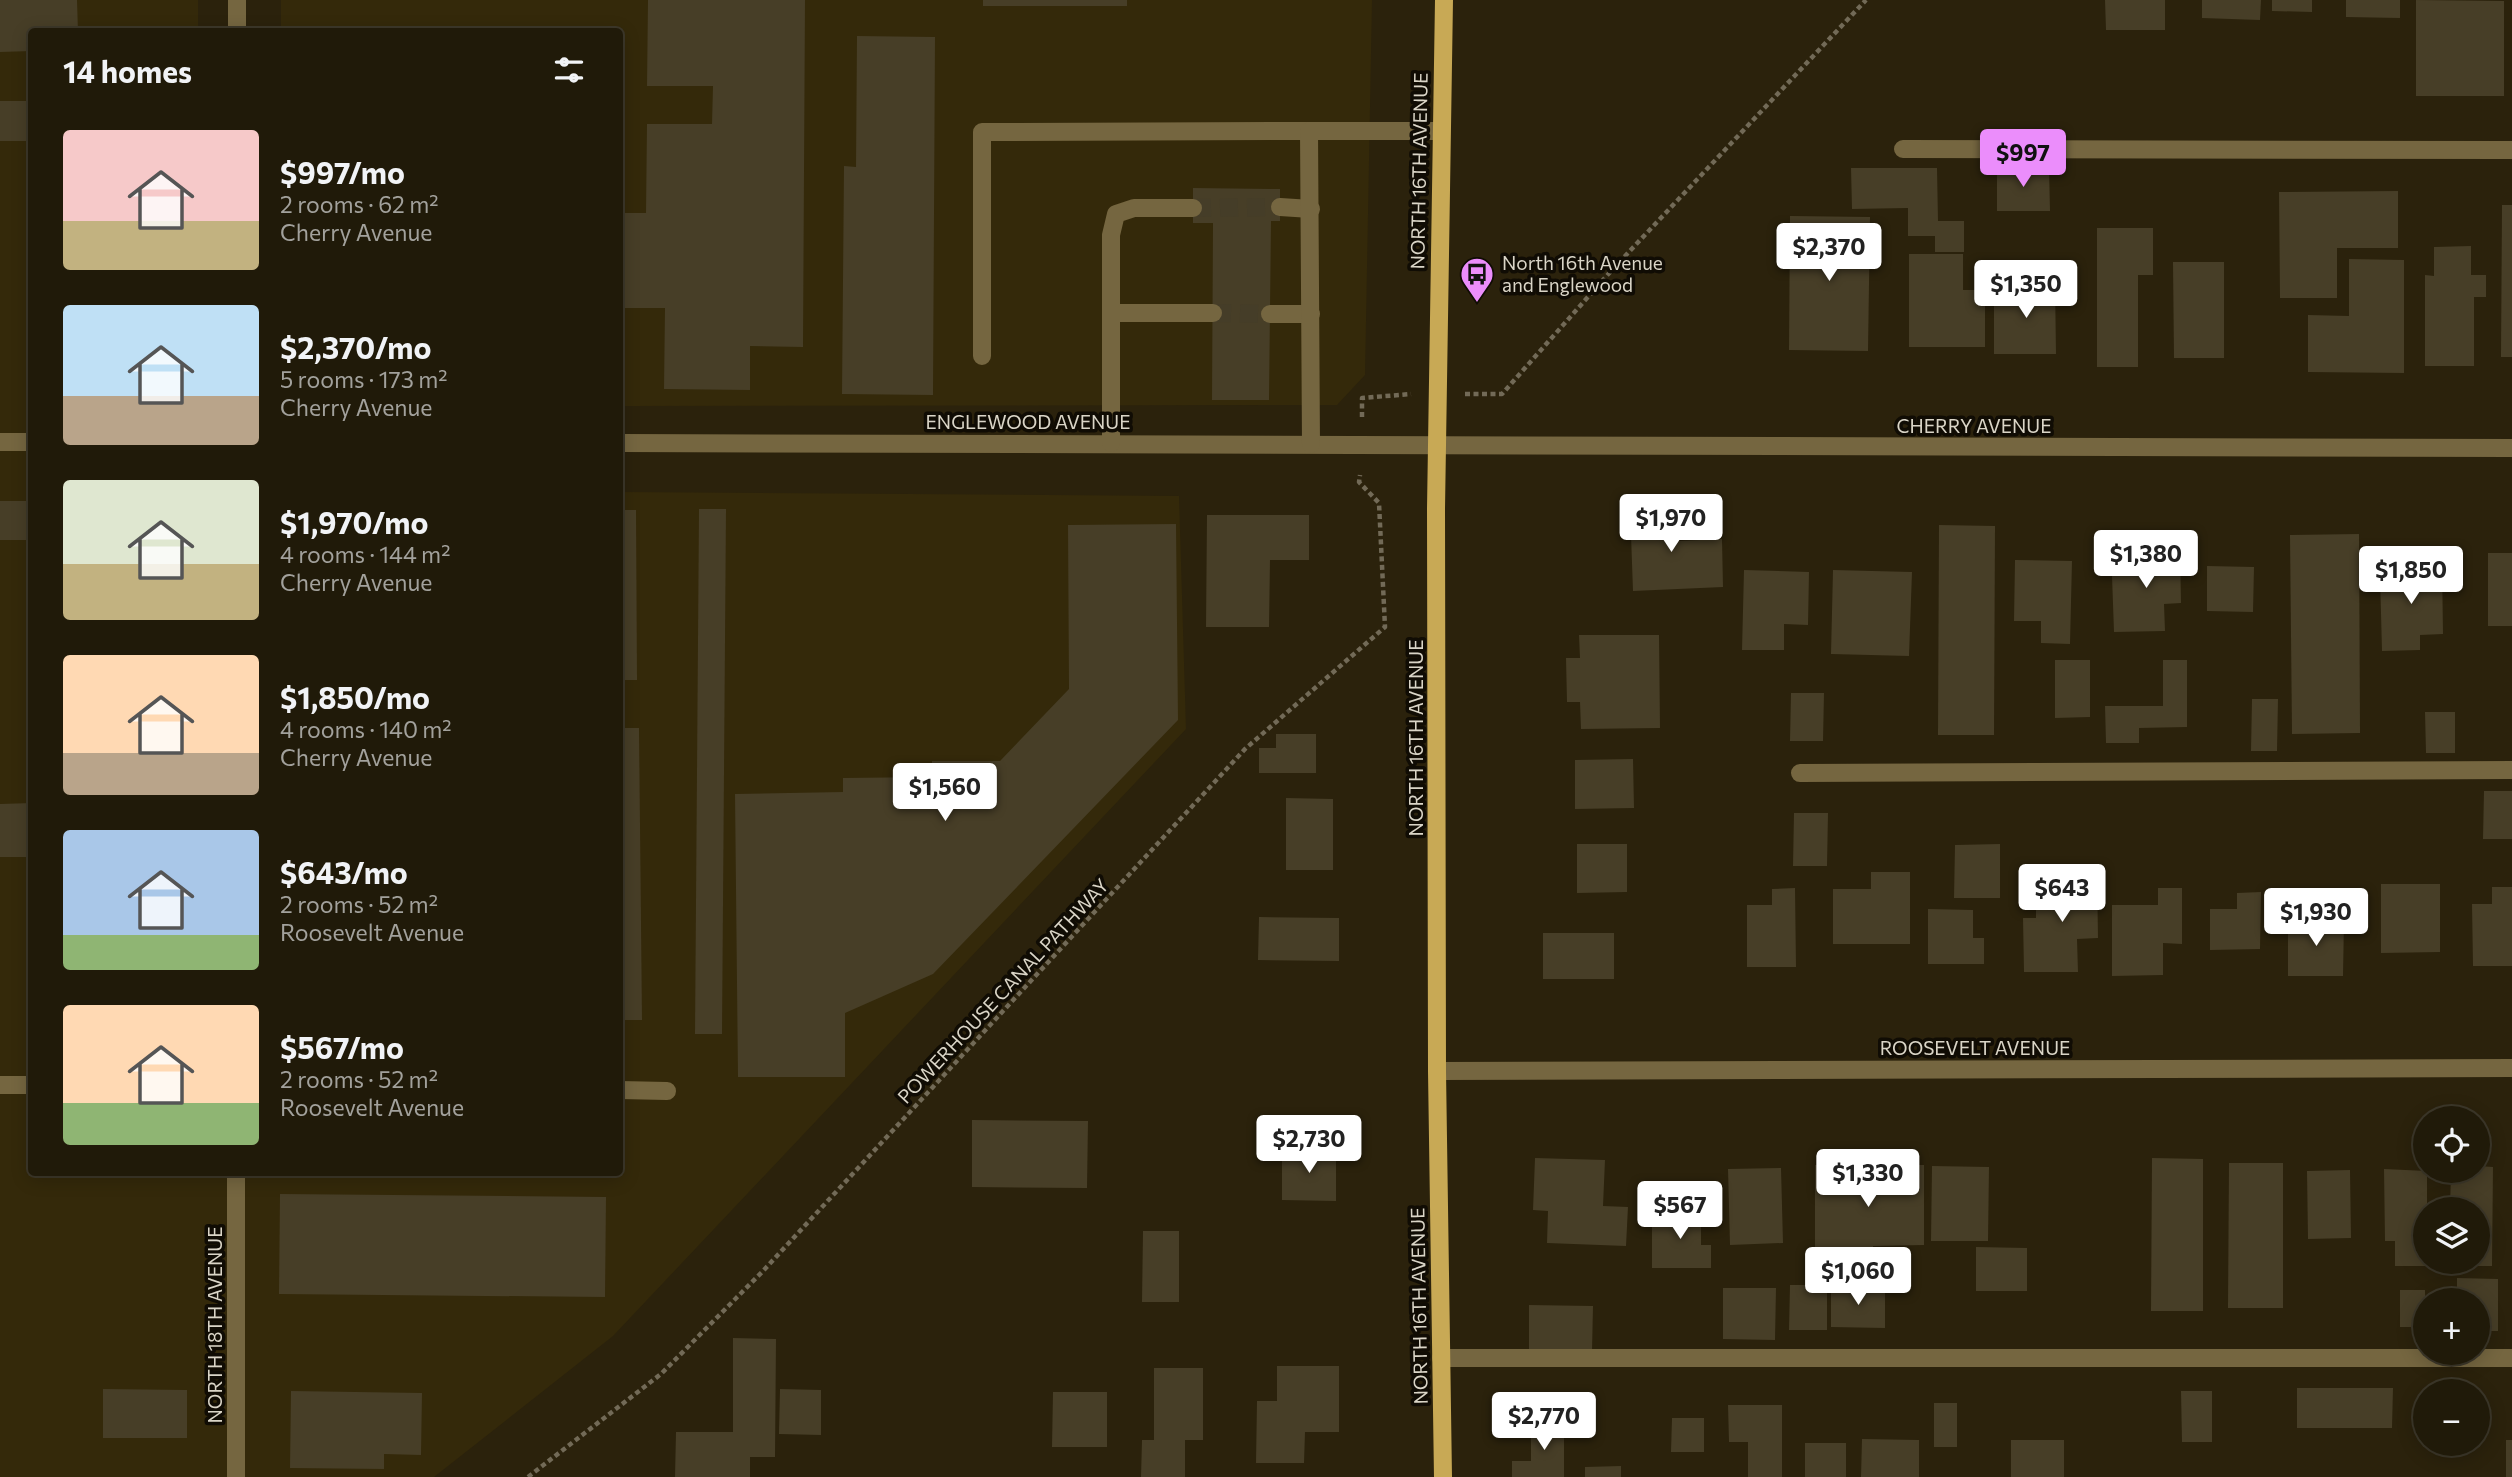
<!DOCTYPE html>
<html lang="en">
<head>
<meta charset="utf-8">
<style>
  :root { --surface:#201a09; --page:#2d2717; --text:#f1f3f6; --muted:#a2a19c; --line:#3d382a; --accent:#eb8dfb }
  body { margin:0; font-family:Commissioner,sans-serif; background:var(--page); color:var(--text); height:100vh; display:flex; flex-direction:column; font-size:26px; white-space:nowrap }
  * { box-sizing:border-box; margin:0 }
  p { font-size:23px; color:var(--muted) }
  .icon { flex:none; width:38px; height:38px; fill:none; stroke:currentColor; stroke-width:2; stroke-linecap:round; stroke-linejoin:round }
  .map { position:relative; flex:1; overflow:hidden }
  .panel { position:absolute; left:28px; top:28px; width:595px; height:1148px; display:flex; flex-direction:column; background:var(--surface); border-radius:7px; box-shadow:0 4px 18px #0003,0 0 0 2px var(--line) }
  .panel>* { flex:none }
  .controls { position:absolute; left:2413px; top:1106px; display:grid; gap:14px }
  .controls a { display:grid; place-items:center; width:77px; height:77px; border-radius:50%; background:var(--surface); box-shadow:0 4px 18px #0003,0 0 0 2px var(--line); font-size:35px }
  .price { position:absolute; translate:-50% -60px; padding:0 16px; border-radius:7px; background:#fff; color:#222; font-size:23px; line-height:46px; filter:drop-shadow(0 2px 4px #0008) }
  .price::after { content:''; position:absolute; left:50%; top:42px; width:21px; height:16px; margin-left:-10px; background:inherit; clip-path:polygon(0 0,100% 0,50% 100%) }
  .price.selected { background:var(--accent); color:#111 }
  ul { padding:0; list-style:none }
  li { display:flex; align-items:center; gap:21px; height:175px; padding:0 35px }
  li span { display:grid; place-items:center; flex:none; width:196px; height:140px; border-radius:7px; color:#555 }
  li>.icon { margin-inline-start:auto }
  span .icon { width:84px; height:84px; fill:#fffc; stroke-width:1 }
  li b { font-size:30px }
  h2 { display:flex; justify-content:space-between; align-items:center; height:84px; padding:0 35px; font-size:30px }
  .map>svg:first-child { display:block }
  .built { fill:#34290a }
  .building { fill:#473e27 }
  .lines { fill:none; stroke-linecap:round; stroke-linejoin:round }
  .minor-tunnel { stroke:#453d28; stroke-width:18; stroke-dasharray:18 9; stroke-linecap:butt }
  .path { stroke:#726a57; stroke-width:4.5; stroke-dasharray:5 3.5; stroke-linecap:butt }
  .minor { stroke:#756640; stroke-width:18 }
  .major { stroke:#c8a955; stroke-width:18 }
  .labels { text-anchor:middle; stroke-width:7; stroke-linejoin:round; paint-order:stroke }
  .street-label { font-size:19px; fill:#dad5c7; stroke:#100c04 }
  .poi-label { font-size:19px; fill:#dad5c7; stroke:#100c04; text-anchor:start }
</style>
</head>
<body>
<div class="map">
<svg width="2512" height="1477" viewBox="0 0 2512 1477">
  <rect width="100%" height="100%" fill="#2b220c"/>
  <g class="built">
    <path d="M 0,0 L 198,0 L 198,31 L 32,32 L 32,1172 L 620,1172 L 620,492 L 1179,496 L 1186,729 L 613,1336 L 434,1477 L 0,1477 Z"/>
    <path d="M 281,0 L 1372,0 L 1365,375 L 1337,405 L 620,406 L 620,32 L 281,32 Z"/>
  </g>
  <g class="building">
    <path d="M 0,0 L 77,0 L 78,32 L 32,32 L 32,51 L 0,52 Z"/>
    <path d="M 648,0 L 805,0 L 803,347 L 750,346 L 750,390 L 664,389 L 665,308 L 620,308 L 620,213 L 646,213 L 647,124 L 712,124 L 713,86 L 647,86 Z"/>
    <rect x="983" y="0" width="144" height="6"/>
    <path d="M 2105,0 L 2165,0 L 2165,30 L 2106,30 Z"/>
    <path d="M 2202,0 L 2261,0 L 2260,20 L 2202,18 Z"/>
    <path d="M 2272,0 L 2312,0 L 2312,12 L 2272,11 Z"/>
    <path d="M 2346,0 L 2400,0 L 2400,18 L 2346,17 Z"/>
    <path d="M 2416,0 L 2504,1 L 2504,96 L 2416,96 Z"/>
    <path d="M 857,36 L 935,37 L 933,395 L 842,394 L 844,166 L 856,167 Z"/>
    <rect x="0" y="101" width="32" height="40"/>
    <path d="M 1997,167 L 2049,167 L 2050,211 L 1997,211 Z"/>
    <path d="M 1851,168 L 1937,168 L 1938,221 L 1964,221 L 1964,252 L 1935,252 L 1935,236 L 1908,236 L 1908,208 L 1852,209 Z"/>
    <path d="M 1193,188 L 1280,189 L 1280,221 L 1271,221 L 1269,400 L 1212,400 L 1213,223 L 1193,223 Z"/>
    <path d="M 2398,191 L 2398,248 L 2337,248 L 2337,298 L 2280,298 L 2279,192 Z"/>
    <path d="M 2502,205 L 2512,205 L 2512,357 L 2501,357 Z"/>
    <path d="M 1790,216 L 1870,217 L 1868,351 L 1789,350 Z"/>
    <path d="M 2097,228 L 2153,228 L 2153,275 L 2138,275 L 2138,367 L 2097,367 Z"/>
    <path d="M 2471,246 L 2471,275 L 2486,275 L 2486,297 L 2474,297 L 2474,366 L 2425,366 L 2425,275 L 2434,276 L 2434,247 Z"/>
    <path d="M 1909,254 L 1963,254 L 1963,290 L 1985,290 L 1985,347 L 1909,347 Z"/>
    <path d="M 2349,259 L 2404,260 L 2404,373 L 2308,372 L 2308,315 L 2349,316 Z"/>
    <path d="M 2173,262 L 2224,262 L 2224,358 L 2174,358 Z"/>
    <path d="M 2021,281 L 2055,281 L 2056,354 L 1994,354 L 1994,292 L 2021,291 Z"/>
    <rect x="0" y="501" width="32" height="39"/>
    <path d="M 1677,506 L 1678,541 L 1722,539 L 1723,587 L 1633,591 L 1630,507 Z"/>
    <path d="M 699,509 L 726,509 L 722,1034 L 695,1034 Z"/>
    <path d="M 620,510 L 636,510 L 637,680 L 620,680 Z"/>
    <path d="M 1207,515 L 1309,515 L 1309,560 L 1270,560 L 1269,627 L 1206,627 Z"/>
    <path d="M 1176,524 L 1178,720 L 933,974 L 845,1013 L 845,1077 L 738,1077 L 735,794 L 843,792 L 843,778 L 932,777 L 932,761 L 1000,761 L 1069,689 L 1068,525 Z"/>
    <path d="M 1939,525 L 1995,526 L 1994,735 L 1938,735 Z"/>
    <path d="M 2359,534 L 2360,733 L 2292,734 L 2290,535 Z"/>
    <path d="M 2180,550 L 2181,603 L 2164,604 L 2165,631 L 2114,632 L 2112,576 L 2125,576 L 2124,552 Z"/>
    <rect x="2488" y="553" width="24" height="73"/>
    <path d="M 2015,560 L 2072,561 L 2070,644 L 2041,643 L 2041,621 L 2014,621 Z"/>
    <path d="M 2412,562 L 2442,562 L 2443,634 L 2420,635 L 2420,650 L 2382,651 L 2380,575 L 2412,574 Z"/>
    <path d="M 2207,566 L 2254,567 L 2253,612 L 2207,611 Z"/>
    <path d="M 1744,570 L 1809,572 L 1808,625 L 1784,624 L 1784,650 L 1742,650 Z"/>
    <path d="M 1833,570 L 1912,572 L 1909,656 L 1831,654 Z"/>
    <path d="M 1579,635 L 1659,635 L 1660,728 L 1581,729 L 1580,702 L 1567,702 L 1566,658 L 1580,658 Z"/>
    <path d="M 2055,660 L 2090,660 L 2090,717 L 2055,718 Z"/>
    <path d="M 2163,660 L 2187,660 L 2187,727 L 2139,728 L 2139,743 L 2106,743 L 2105,706 L 2163,706 Z"/>
    <path d="M 1791,693 L 1824,693 L 1823,741 L 1790,741 Z"/>
    <path d="M 2252,699 L 2278,699 L 2277,751 L 2251,751 Z"/>
    <path d="M 2425,712 L 2455,712 L 2455,753 L 2426,753 Z"/>
    <path d="M 620,728 L 639,728 L 642,1020 L 620,1020 Z"/>
    <path d="M 1276,734 L 1316,734 L 1316,773 L 1259,773 L 1259,748 L 1276,748 Z"/>
    <path d="M 1633,759 L 1634,808 L 1575,809 L 1575,760 Z"/>
    <path d="M 2484,791 L 2512,791 L 2512,839 L 2483,839 Z"/>
    <path d="M 1286,798 L 1333,799 L 1333,870 L 1286,870 Z"/>
    <path d="M 32,803 L 32,857 L 0,857 L 0,804 Z"/>
    <path d="M 1794,813 L 1828,813 L 1827,866 L 1793,866 Z"/>
    <path d="M 1577,844 L 1627,844 L 1627,892 L 1577,893 Z"/>
    <path d="M 2000,844 L 2000,898 L 1954,898 L 1955,845 Z"/>
    <path d="M 2060,870 L 2097,870 L 2098,938 L 2077,939 L 2078,972 L 2024,972 L 2023,918 L 2036,918 L 2036,894 L 2060,894 Z"/>
    <path d="M 1871,872 L 1910,872 L 1910,944 L 1833,944 L 1833,889 L 1871,889 Z"/>
    <path d="M 2381,884 L 2440,884 L 2440,952 L 2381,953 Z"/>
    <path d="M 2492,887 L 2512,887 L 2512,966 L 2473,966 L 2472,904 L 2492,904 Z"/>
    <path d="M 1795,888 L 1796,967 L 1747,967 L 1747,905 L 1772,905 L 1772,889 Z"/>
    <path d="M 2158,888 L 2182,888 L 2182,944 L 2163,943 L 2163,975 L 2112,976 L 2112,905 L 2158,905 Z"/>
    <path d="M 2261,892 L 2260,949 L 2210,950 L 2210,909 L 2237,909 L 2237,893 Z"/>
    <path d="M 1928,909 L 1973,910 L 1973,938 L 1984,938 L 1984,964 L 1928,964 Z"/>
    <path d="M 1259,917 L 1339,918 L 1339,961 L 1258,960 Z"/>
    <path d="M 2288,921 L 2344,921 L 2343,976 L 2288,976 Z"/>
    <rect x="1543" y="933" width="71" height="46"/>
    <path d="M 972,1120 L 1088,1121 L 1087,1188 L 972,1187 Z"/>
    <path d="M 1282,1150 L 1336,1150 L 1336,1201 L 1282,1200 Z"/>
    <path d="M 1535,1158 L 1605,1160 L 1603,1206 L 1628,1207 L 1626,1246 L 1547,1243 L 1548,1211 L 1533,1210 Z"/>
    <path d="M 2152,1158 L 2203,1159 L 2203,1311 L 2151,1311 Z"/>
    <path d="M 2229,1163 L 2283,1163 L 2283,1308 L 2228,1308 Z"/>
    <path d="M 1815,1165 L 1924,1165 L 1924,1245 L 1873,1246 L 1873,1266 L 1839,1266 L 1839,1250 L 1815,1250 Z"/>
    <path d="M 1932,1166 L 1989,1167 L 1988,1241 L 1931,1241 Z"/>
    <path d="M 2478,1166 L 2493,1167 L 2492,1266 L 2450,1266 L 2450,1262 L 2478,1262 L 2478,1209 L 2450,1209 L 2451,1171 L 2478,1171 Z"/>
    <path d="M 1781,1168 L 1783,1243 L 1730,1245 L 1728,1169 Z"/>
    <path d="M 2384,1169 L 2427,1171 L 2427,1266 L 2395,1266 L 2395,1241 L 2385,1241 Z"/>
    <path d="M 2350,1170 L 2351,1238 L 2308,1239 L 2307,1171 Z"/>
    <path d="M 280,1194 L 606,1197 L 605,1297 L 279,1294 Z"/>
    <path d="M 1667,1207 L 1701,1207 L 1701,1245 L 1711,1245 L 1711,1268 L 1652,1268 L 1652,1224 L 1667,1224 Z"/>
    <path d="M 1143,1231 L 1179,1231 L 1179,1302 L 1142,1302 Z"/>
    <path d="M 1976,1247 L 2027,1248 L 2027,1291 L 1976,1291 Z"/>
    <path d="M 2457,1278 L 2498,1279 L 2498,1331 L 2478,1331 L 2478,1300 L 2457,1300 Z"/>
    <path d="M 1790,1285 L 1827,1285 L 1827,1330 L 1789,1330 Z"/>
    <path d="M 1831,1285 L 1885,1286 L 1885,1328 L 1831,1327 Z"/>
    <path d="M 1723,1288 L 1776,1288 L 1775,1340 L 1723,1339 Z"/>
    <path d="M 2400,1290 L 2425,1290 L 2426,1327 L 2400,1327 Z"/>
    <path d="M 1529,1305 L 1593,1306 L 1592,1352 L 1529,1351 Z"/>
    <path d="M 733,1338 L 776,1339 L 775,1457 L 750,1457 L 750,1477 L 675,1477 L 676,1432 L 733,1432 Z"/>
    <path d="M 1277,1366 L 1339,1366 L 1339,1432 L 1305,1432 L 1304,1463 L 1256,1463 L 1257,1401 L 1277,1401 Z"/>
    <path d="M 1154,1368 L 1203,1368 L 1203,1440 L 1185,1440 L 1185,1477 L 1141,1477 L 1142,1440 L 1154,1440 Z"/>
    <path d="M 2297,1388 L 2393,1388 L 2392,1428 L 2297,1428 Z"/>
    <path d="M 103,1389 L 187,1390 L 187,1438 L 103,1438 Z"/>
    <path d="M 780,1389 L 821,1390 L 821,1435 L 779,1434 Z"/>
    <path d="M 291,1391 L 422,1393 L 421,1455 L 384,1454 L 384,1469 L 290,1468 Z"/>
    <path d="M 2181,1391 L 2212,1391 L 2212,1442 L 2182,1442 Z"/>
    <path d="M 1053,1392 L 1107,1392 L 1107,1447 L 1052,1447 Z"/>
    <rect x="1934" y="1403" width="23" height="44"/>
    <path d="M 1728,1405 L 1782,1405 L 1782,1477 L 1748,1477 L 1748,1442 L 1729,1442 Z"/>
    <path d="M 1672,1418 L 1704,1418 L 1704,1452 L 1671,1452 Z"/>
    <path d="M 1531,1422 L 1564,1422 L 1564,1477 L 1512,1477 L 1512,1461 L 1531,1461 Z"/>
    <path d="M 1862,1439 L 1919,1440 L 1919,1477 L 1861,1477 Z"/>
    <rect x="2011" y="1440" width="53" height="37"/>
    <rect x="2506" y="1440" width="6" height="37"/>
    <rect x="1805" y="1443" width="41" height="34"/>
    <path d="M 1621,1466 L 1621,1477 L 1585,1477 L 1585,1467 Z"/>
  </g>
  <g class="lines">
    <g class="minor-tunnel">
      <path d="M 1193,208 L 1280,207"/>
      <path d="M 1213,313 L 1270,314"/>
    </g>
    <g class="path">
      <path d="M 1465,394 L 1502,394 L 1611,271 L 1866,0"/>
      <path d="M 1362,417 L 1362,398 L 1411,394"/>
      <path d="M 528,1477 L 661,1374 L 763,1271 L 1245,749 L 1385,627 L 1379,503 L 1359,482 L 1360,475"/>
    </g>
    <g class="minor">
      <path d="M 237,32 L 237,0"/>
      <path d="M 1903,149 L 2512,150"/>
      <path d="M 1280,207 L 1311,209"/>
      <path d="M 1111,313 L 1213,313"/>
      <path d="M 1270,314 L 1311,314"/>
      <path d="M 982,356 L 982,132 L 1309,131"/>
      <path d="M 0,442 L 32,442"/>
      <path d="M 620,443 L 2512,448"/>
      <path d="M 1111,443 L 1111,235 L 1116,214 L 1134,208 L 1193,208"/>
      <path d="M 1311,444 L 1309,131 L 1441,131"/>
      <path d="M 1800,773 L 2512,770"/>
      <path d="M 1437,1071 L 2512,1068"/>
      <path d="M 0,1085 L 32,1085"/>
      <path d="M 620,1090 L 667,1091"/>
      <path d="M 236,1172 L 236,1477"/>
      <path d="M 1441,1358 L 2512,1358"/>
    </g>
    <path class="major" d="M 1443,1477 L 1437,1071 L 1436,509 L 1444,0"/>
  </g>
  <defs>
    <symbol id="bus-pin" viewBox="-11 -11 22 30"><path d="M0 17L-7.5 6A9.5 9.5 0 1 1 7.5 6Z" fill="#eb8dfb" stroke="#100c04"/><path d="M-5-6H5V4H4V6H2V4H-2V6H-4V4H-5ZM-3.5-4V0h7V-4ZM-3.5 1.2v1.5H-2V1.2ZM2 1.2v1.5H3.5V1.2Z" fill="#111"/></symbol>
  </defs>
  <g fill-rule="evenodd">
    <use href="#bus-pin" x="1458" y="255" width="38" height="52"/>
  </g>
  <g class="labels">
    <g class="street-label">
      <text transform="translate(1419 171) rotate(-89)" y="7">NORTH 16TH AVENUE</text>
      <text x="1028" y="429">ENGLEWOOD AVENUE</text>
      <text x="1974" y="433">CHERRY AVENUE</text>
      <text transform="translate(1416 738) rotate(-90)" y="7">NORTH 16TH AVENUE</text>
      <text transform="translate(1003 991) rotate(-47)" y="7">POWERHOUSE CANAL PATHWAY</text>
      <text x="1975" y="1055">ROOSEVELT AVENUE</text>
      <text transform="translate(1419 1306) rotate(-91)" y="7">NORTH 16TH AVENUE</text>
      <text transform="translate(215 1325) rotate(-90)" y="7">NORTH 18TH AVENUE</text>
    </g>
    <g class="poi-label">
      <text x="1502" y="270">North 16th Avenue<tspan x="1502" dy="22">and Englewood</tspan></text>
    </g>
  </g>
</svg>
<div class="controls">
<a><svg class="icon" aria-label="locate" viewBox="0 0 24 24"><circle cx="12" cy="12" r="6"/><path d="M12 2v4M12 18v4M2 12h4M18 12h4"/></svg></a>
<a><svg class="icon" aria-label="layers" viewBox="0 0 24 24"><path d="M12 4l9 5-9 5-9-5zM3 14l9 5 9-5"/></svg></a>
<a>+</a>
<a>−</a>
</div>
<b class="price selected" style="left:2023px;top:189px">$997</b>
<b class="price" style="left:1829px;top:283px">$2,370</b>
<b class="price" style="left:2026px;top:320px">$1,350</b>
<b class="price" style="left:1671px;top:554px">$1,970</b>
<b class="price" style="left:2146px;top:590px">$1,380</b>
<b class="price" style="left:2411px;top:606px">$1,850</b>
<b class="price" style="left:945px;top:823px">$1,560</b>
<b class="price" style="left:2062px;top:924px">$643</b>
<b class="price" style="left:2316px;top:948px">$1,930</b>
<b class="price" style="left:1309px;top:1175px">$2,730</b>
<b class="price" style="left:1868px;top:1209px">$1,330</b>
<b class="price" style="left:1680px;top:1241px">$567</b>
<b class="price" style="left:1858px;top:1307px">$1,060</b>
<b class="price" style="left:1544px;top:1452px">$2,770</b>
<section class="panel">
<h2>14 homes<svg class="icon" aria-label="filters" viewBox="0 0 24 24"><path d="M4 7h16M4 17h16"/><circle cx="9" cy="7" r="2"/><circle cx="15" cy="17" r="2"/></svg></h2>
<ul>
<li><span style="background:linear-gradient(#f6c9c9 65%,#c2b280 0)"><svg class="icon" aria-label="home" viewBox="0 0 24 24"><path d="M3 11l9-7 9 7M6 9v11h12V9"/></svg></span><div><b>$997/mo</b><p>2 rooms · 62 m²</p><p>Cherry Avenue</p></div></li>
<li><span style="background:linear-gradient(#bfe0f5 65%,#b9a48a 0)"><svg class="icon" aria-label="home" viewBox="0 0 24 24"><path d="M3 11l9-7 9 7M6 9v11h12V9"/></svg></span><div><b>$2,370/mo</b><p>5 rooms · 173 m²</p><p>Cherry Avenue</p></div></li>
<li><span style="background:linear-gradient(#dfe7d0 60%,#c2b280 0)"><svg class="icon" aria-label="home" viewBox="0 0 24 24"><path d="M3 11l9-7 9 7M6 9v11h12V9"/></svg></span><div><b>$1,970/mo</b><p>4 rooms · 144 m²</p><p>Cherry Avenue</p></div></li>
<li><span style="background:linear-gradient(#ffd9b3 70%,#b9a48a 0)"><svg class="icon" aria-label="home" viewBox="0 0 24 24"><path d="M3 11l9-7 9 7M6 9v11h12V9"/></svg></span><div><b>$1,850/mo</b><p>4 rooms · 140 m²</p><p>Cherry Avenue</p></div></li>
<li><span style="background:linear-gradient(#a9c7e8 75%,#8fb573 0)"><svg class="icon" aria-label="home" viewBox="0 0 24 24"><path d="M3 11l9-7 9 7M6 9v11h12V9"/></svg></span><div><b>$643/mo</b><p>2 rooms · 52 m²</p><p>Roosevelt Avenue</p></div></li>
<li><span style="background:linear-gradient(#ffd9b3 70%,#8fb573 0)"><svg class="icon" aria-label="home" viewBox="0 0 24 24"><path d="M3 11l9-7 9 7M6 9v11h12V9"/></svg></span><div><b>$567/mo</b><p>2 rooms · 52 m²</p><p>Roosevelt Avenue</p></div></li>
</ul>
</section>
</div>
</body>
</html>
